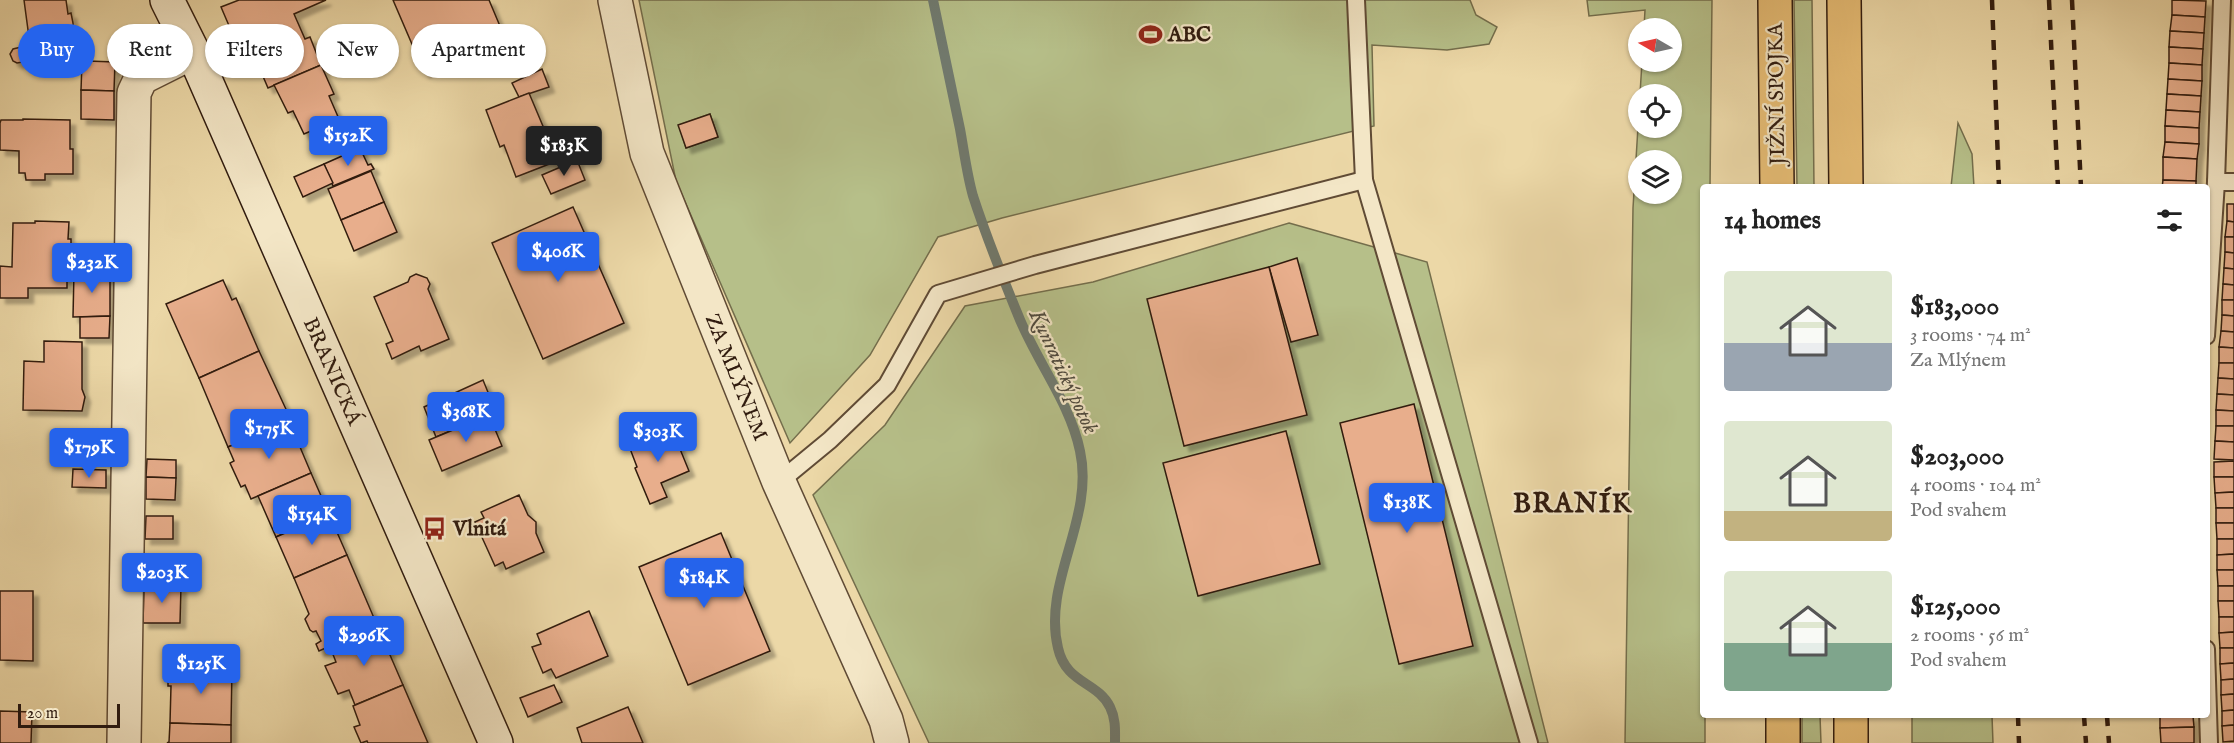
<!DOCTYPE html>
<html lang="en">
<head>
<meta charset="utf-8">
<style>
  :root { --surface:#fff; --page:#f6f6f6; --text:#222; --muted:#767676; --accent:#2563eb }
  body { margin:0; font-family:"IM FELL English",serif; background:var(--page); color:var(--text); height:100vh; display:flex; flex-direction:column; font-size:22px; white-space:nowrap }
  * { box-sizing:border-box; margin:0 }
  p { font-size:20px; color:var(--muted) }
  .icon { flex:none; width:33px; height:33px; fill:none; stroke:currentColor; stroke-width:2; stroke-linecap:round; stroke-linejoin:round }
  .map { position:relative; flex:1; overflow:hidden }
  .drawer { position:absolute; left:1700px; top:184px; width:510px; height:534px; display:flex; flex-direction:column; background:var(--surface); border-radius:6px; box-shadow:0 2px 4px #0004 }
  .drawer>* { flex:none }
  .top-card { position:absolute; left:18px; top:24px; width:570px; height:54px; display:flex; gap:12px }
  .needle { width:39px; rotate:279deg }
  .buttons { position:absolute; left:1628px; top:18px; display:grid; gap:12px }
  .buttons a { display:grid; place-items:center; width:54px; height:54px; border-radius:50%; background:var(--surface); box-shadow:0 2px 4px #0004; font-size:30px }
  .scale { position:absolute; left:18px; bottom:15px; width:102px; box-sizing:border-box; padding-left:6px; border:3px solid #311c0f; border-top:0; font-size:16px; line-height:21px; white-space:nowrap; color:#311c0f; -webkit-text-stroke:4px #f3e6c6; paint-order:stroke }
  .price { position:absolute; translate:-50% -51px; padding:0 14px; border-radius:6px; background:var(--accent); color:#fff; font-size:20px; line-height:39px; filter:drop-shadow(0 2px 3px #0008) }
  .price::after { content:''; position:absolute; left:50%; top:36px; width:18px; height:14px; margin-left:-9px; background:inherit; clip-path:polygon(0 0,100% 0,50% 100%) }
  .price.on { background:#222; color:#fff }
  ul { padding:0; list-style:none }
  li { display:flex; align-items:center; gap:18px; height:150px; padding:0 24px }
  li span { display:grid; place-items:center; flex:none; width:168px; height:120px; border-radius:6px; color:#555 }
  li>.icon { margin-inline-start:auto }
  span .icon { width:72px; height:72px; fill:#fffc; stroke-width:1 }
  li b { font-size:26px }
  h2 { display:flex; justify-content:space-between; align-items:center; height:72px; padding:0 24px; font-size:26px }
  .pill { padding:0 21px; border-radius:27px; background:var(--surface); box-shadow:0 2px 4px #0004; font-size:21px; line-height:54px }
  .pill.on { background:var(--accent); color:#fff }
  .map>svg:first-child { display:block }
  .green { fill:#b6bf89; stroke:#746e4c; stroke-width:1.5; fill-rule:evenodd }
  .lines { fill:none; stroke-linecap:round; stroke-linejoin:round }
  .stream { stroke:#707a6f; stroke-width:10 }
  .building { fill:#e8ae8c; stroke:#311c0f; stroke-width:1.5; filter:url(#shadow) }
  .lane-casing { stroke:#604b35; stroke-width:20 }
  .street-casing { stroke:#604b35; stroke-width:36 }
  .secondary-casing { stroke:#311c0f; stroke-width:36 }
  .highway-casing { stroke:#311c0f; stroke-width:36 }
  .lane { stroke:#f3e6c6; stroke-width:16 }
  .street { stroke:#f3e6c6; stroke-width:33 }
  .secondary { stroke:#f3e6c6; stroke-width:33 }
  .highway { stroke:#e6bc74; stroke-width:33 }
  .rail { stroke:#311c0f; stroke-width:4.5; stroke-dasharray:10 10; stroke-linecap:butt }
  .labels { text-anchor:middle; stroke-width:4.5; stroke-linejoin:round; paint-order:stroke }
  .poi-label { font-size:21px; font-weight:bold; fill:#311c0f; stroke:#f3e6c6; text-anchor:start }
  .street-label { font-size:21px; fill:#311c0f; stroke:#f3e6c6 }
  .water-label { font-size:22px; font-style:italic; fill:#504b3f; stroke:#f3e6c6 }
  .district-label { font-size:27px; font-weight:bold; letter-spacing:1.5px; fill:#311c0f; stroke:#f3e6c6 }
</style>
</head>
<body>
<div class="map">
<svg width="2234" height="743" viewBox="0 0 2234 743">
  <defs>
    <filter id="shadow"><feDropShadow dx="5.5" dy="5.5" stdDeviation="1.5" flood-color="#0004"/></filter>
  </defs>
  <rect width="100%" height="100%" fill="#ecd8a7"/>
  <filter id="stains"><feTurbulence type="fractalNoise" baseFrequency=".00333" numOctaves="4"/><feColorMatrix values="0 0 0 0 .2 0 0 0 0 .09 0 0 0 0 .02 0 0 0 .5 -.17"/></filter>
  <radialGradient id="worn" r=".72"><stop offset=".6" stop-color="#630" stop-opacity="0"/><stop offset="1" stop-color="#630" stop-opacity=".3"/></radialGradient>
  <g class="green">
    <path d="M 639,0 L 1470,0 L 1476,15 L 1497,27 L 1489,44 L 1447,50 L 1372,45 L 1374,126 L 1002,218 L 938,237 L 870,355 L 790,443 L 676,181 ZM 710,114 L 718,137 L 686,148 L 679,125 Z"/>
    <path d="M 1587,0 L 1712,0 L 1710,187 L 1702,188 L 1702,716 L 1705,716 L 1705,743 L 1625,743 L 1633,208 L 1638,127 L 1671,128 L 1671,94 L 1640,94 L 1642,62 L 1671,62 L 1671,28 L 1644,28 L 1645,10 L 1589,16 ZM 1638,160 L 1671,160 L 1671,194 L 1638,194 Z"/>
    <path d="M 1794,0 L 1812,0 L 1814,187 L 1797,187 Z"/>
    <path d="M 1958,123 L 1972,154 L 1974,187 L 1951,187 Z"/>
    <path d="M 1289,223 L 1427,262 L 1548,743 L 929,743 L 813,495 L 885,425 L 965,306 L 1093,282 Z"/>
    <path d="M 1802,716 L 1820,716 L 1821,743 L 1802,743 Z"/>
    <path d="M 1912,716 L 1992,716 L 1993,743 L 1912,743 Z"/>
  </g>
  <g class="lines">
    <path class="stream" d="M 933,0 C 942,43 951,86 960,129 C 964,151 967,175 973,196 C 986,236 1002,276 1018,315 C 1036,361 1070,402 1080,451 C 1095,519 1042,582 1058,648 C 1066,684 1097,681 1110,707 C 1116,719 1115,731 1115,743"/>
  </g>
  <g class="building">
    <path d="M 24,0 L 66,0 L 68,14 L 71,13 L 73,23 L 76,60 L 50,65 L 49,62 L 35,64 L 34,60 L 17,63 L 13,61 L 10,54 L 13,49 L 30,45 Z"/>
    <path d="M 239,0 L 326,0 L 294,14 L 305,39 L 310,37 L 321,65 L 268,88 L 262,74 L 271,71 L 265,56 L 269,54 L 262,39 L 239,49 L 221,7 Z"/>
    <path d="M 393,0 L 489,0 L 505,38 L 424,72 Z"/>
    <path d="M 2172,0 L 2206,1 L 2205,17 L 2172,15 Z"/>
    <path d="M 2172,15 L 2205,17 L 2204,33 L 2170,31 Z"/>
    <path d="M 2170,31 L 2204,33 L 2203,49 L 2169,47 Z"/>
    <path d="M 2169,47 L 2203,49 L 2202,65 L 2169,63 Z"/>
    <path d="M 87,61 L 115,62 L 114,91 L 81,90 L 82,62 Z"/>
    <path d="M 2169,63 L 2202,65 L 2202,81 L 2168,79 Z"/>
    <path d="M 321,65 L 334,94 L 329,96 L 339,119 L 304,134 L 293,111 L 288,113 L 274,85 Z"/>
    <path d="M 542,69 L 549,87 L 519,97 L 512,83 Z"/>
    <path d="M 2168,79 L 2202,81 L 2201,96 L 2167,94 Z"/>
    <path d="M 81,90 L 114,91 L 114,120 L 81,119 Z"/>
    <path d="M 529,93 L 548,138 L 553,139 L 556,144 L 553,153 L 557,161 L 516,177 L 504,145 L 500,147 L 486,110 Z"/>
    <path d="M 2167,94 L 2201,96 L 2200,112 L 2166,110 Z"/>
    <path d="M 2166,110 L 2200,112 L 2199,128 L 2165,126 Z"/>
    <path d="M 710,114 L 718,137 L 686,148 L 678,125 Z"/>
    <path d="M 23,119 L 70,120 L 70,149 L 73,149 L 73,174 L 45,174 L 45,180 L 26,180 L 25,173 L 19,173 L 19,151 L 0,150 L 0,123 L 1,120 L 23,120 Z"/>
    <path d="M 2165,126 L 2199,128 L 2199,144 L 2165,142 Z"/>
    <path d="M 2165,142 L 2199,144 L 2197,159 L 2163,157 Z"/>
    <path d="M 360,148 L 368,165 L 371,164 L 374,169 L 333,186 L 324,164 Z"/>
    <path d="M 2163,157 L 2197,159 L 2196,181 L 2163,180 Z"/>
    <path d="M 577,160 L 585,180 L 551,194 L 542,175 Z"/>
    <path d="M 324,164 L 333,183 L 303,197 L 294,177 Z"/>
    <path d="M 371,171 L 384,202 L 341,220 L 328,189 Z"/>
    <path d="M 2163,180 L 2196,181 L 2196,188 L 2162,188 Z"/>
    <path d="M 384,202 L 397,232 L 354,251 L 341,220 Z"/>
    <path d="M 2227,204 L 2234,204 L 2234,222 L 2227,221 Z"/>
    <path d="M 573,207 L 624,323 L 543,359 L 492,243 Z"/>
    <path d="M 35,221 L 69,222 L 68,239 L 71,239 L 71,271 L 67,271 L 67,288 L 28,288 L 28,298 L 0,298 L 0,266 L 12,267 L 13,223 L 35,223 Z"/>
    <path d="M 2227,221 L 2234,222 L 2234,237 L 2225,237 Z"/>
    <path d="M 2225,237 L 2234,237 L 2234,253 L 2225,252 Z"/>
    <path d="M 2225,252 L 2234,253 L 2234,269 L 2224,268 Z"/>
    <path d="M 1297,258 L 1318,335 L 1291,342 L 1269,267 Z"/>
    <path d="M 1269,267 L 1307,415 L 1184,446 L 1147,299 Z"/>
    <path d="M 2224,268 L 2234,269 L 2234,285 L 2223,284 Z"/>
    <path d="M 74,271 L 110,272 L 110,316 L 73,317 Z"/>
    <path d="M 416,274 L 427,278 L 430,284 L 428,289 L 449,339 L 421,351 L 419,346 L 392,359 L 386,344 L 393,341 L 374,297 L 408,282 L 410,277 Z"/>
    <path d="M 223,280 L 232,300 L 236,298 L 259,351 L 199,378 L 166,304 Z"/>
    <path d="M 2223,284 L 2234,285 L 2234,300 L 2222,300 Z"/>
    <path d="M 2222,300 L 2234,300 L 2234,316 L 2222,315 Z"/>
    <path d="M 2222,315 L 2234,316 L 2234,332 L 2221,331 Z"/>
    <path d="M 110,316 L 109,338 L 80,338 L 80,317 Z"/>
    <path d="M 2221,331 L 2234,332 L 2234,348 L 2219,347 Z"/>
    <path d="M 44,341 L 82,342 L 82,389 L 85,397 L 82,411 L 23,410 L 24,361 L 44,362 Z"/>
    <path d="M 2219,347 L 2234,348 L 2234,363 L 2219,363 Z"/>
    <path d="M 259,351 L 291,420 L 228,447 L 199,378 Z"/>
    <path d="M 2219,363 L 2234,363 L 2234,379 L 2218,378 Z"/>
    <path d="M 2218,378 L 2234,379 L 2234,395 L 2217,394 Z"/>
    <path d="M 483,380 L 496,412 L 436,437 L 424,407 Z"/>
    <path d="M 2217,394 L 2234,395 L 2234,411 L 2216,410 Z"/>
    <path d="M 1414,404 L 1473,646 L 1399,664 L 1340,423 Z"/>
    <path d="M 2216,410 L 2234,411 L 2234,426 L 2216,426 Z"/>
    <path d="M 489,415 L 502,446 L 442,471 L 429,440 Z"/>
    <path d="M 289,421 L 311,473 L 251,499 L 245,485 L 241,487 L 230,463 L 234,461 L 228,447 Z"/>
    <path d="M 2216,426 L 2234,426 L 2234,442 L 2215,441 Z"/>
    <path d="M 671,427 L 689,471 L 661,483 L 667,497 L 650,504 L 635,468 L 637,467 L 629,446 Z"/>
    <path d="M 1286,431 L 1320,564 L 1198,596 L 1163,463 Z"/>
    <path d="M 2215,441 L 2234,442 L 2234,460 L 2214,459 Z"/>
    <path d="M 147,459 L 176,460 L 176,478 L 146,477 Z"/>
    <path d="M 2234,461 L 2234,477 L 2214,477 L 2214,462 Z"/>
    <path d="M 73,469 L 106,470 L 106,488 L 72,487 Z"/>
    <path d="M 311,473 L 329,514 L 276,537 L 258,496 Z"/>
    <path d="M 146,477 L 176,478 L 175,500 L 146,499 Z"/>
    <path d="M 2214,477 L 2234,477 L 2234,492 L 2215,493 Z"/>
    <path d="M 2234,492 L 2234,508 L 2216,508 L 2215,493 Z"/>
    <path d="M 519,495 L 528,515 L 536,522 L 536,533 L 544,552 L 506,569 L 503,562 L 495,566 L 475,522 L 484,518 L 481,512 Z"/>
    <rect x="2216" y="508" width="18" height="15"/>
    <path d="M 329,514 L 347,555 L 294,578 L 276,537 Z"/>
    <path d="M 146,516 L 173,516 L 173,539 L 145,539 Z"/>
    <path d="M 2216,523 L 2234,523 L 2234,539 L 2217,539 Z"/>
    <path d="M 721,533 L 770,651 L 688,685 L 639,567 Z"/>
    <path d="M 2217,539 L 2234,539 L 2234,554 L 2217,555 Z"/>
    <path d="M 2234,554 L 2234,570 L 2217,570 L 2217,555 Z"/>
    <path d="M 347,555 L 377,625 L 319,651 L 316,644 L 321,641 L 316,631 L 313,632 L 310,630 L 305,619 L 309,614 L 294,578 Z"/>
    <path d="M 2217,570 L 2234,570 L 2234,586 L 2218,586 Z"/>
    <path d="M 144,586 L 181,586 L 180,623 L 143,623 Z"/>
    <rect x="2218" y="586" width="16" height="15"/>
    <path d="M 0,591 L 33,591 L 33,661 L 0,660 Z"/>
    <path d="M 2218,601 L 2234,601 L 2234,617 L 2219,617 Z"/>
    <path d="M 589,611 L 608,656 L 556,678 L 551,669 L 543,673 L 532,647 L 541,644 L 537,634 Z"/>
    <path d="M 2219,617 L 2234,617 L 2234,632 L 2219,633 Z"/>
    <path d="M 377,625 L 403,685 L 355,705 L 349,690 L 338,694 L 325,666 L 336,662 L 330,647 Z"/>
    <path d="M 2234,632 L 2234,648 L 2220,648 L 2219,633 Z"/>
    <path d="M 2220,648 L 2234,648 L 2234,663 L 2220,664 Z"/>
    <path d="M 2234,663 L 2234,679 L 2221,680 L 2220,664 Z"/>
    <path d="M 168,666 L 232,668 L 231,725 L 170,723 L 171,686 L 168,686 Z"/>
    <path d="M 2234,679 L 2234,694 L 2221,695 L 2221,680 Z"/>
    <path d="M 403,685 L 428,743 L 368,743 L 367,741 L 361,743 L 354,727 L 360,725 L 353,706 Z"/>
    <path d="M 554,685 L 562,702 L 528,717 L 520,698 Z"/>
    <path d="M 2234,694 L 2234,710 L 2222,711 L 2221,695 Z"/>
    <path d="M 628,707 L 643,743 L 582,743 L 577,728 Z"/>
    <path d="M 2234,710 L 2234,725 L 2222,726 L 2222,711 Z"/>
    <path d="M 0,711 L 32,712 L 31,743 L 0,743 Z"/>
    <path d="M 2160,716 L 2193,716 L 2194,727 L 2160,728 Z"/>
    <path d="M 170,723 L 231,725 L 231,743 L 167,743 L 169,742 Z"/>
    <path d="M 2234,725 L 2234,741 L 2223,742 L 2222,726 Z"/>
    <path d="M 2194,727 L 2194,743 L 2161,743 L 2160,728 Z"/>
  </g>
  <g class="lines">
    <defs>
      <g id="lane">
        <path d="M 1356,0 L 1364,180 L 1529,743"/>
        <path d="M 2216,182 L 2222,0"/>
        <path d="M 2206,336 L 2216,182 L 2234,182"/>
        <path d="M 779,482 L 830,440 L 887,385 L 938,294 L 1035,265 L 1364,180"/>
        <path d="M 2206,649 L 2209,743"/>
      </g>
      <g id="street">
        <path d="M 615,0 L 647,153 L 779,482 L 886,720 L 892,743"/>
        <path d="M 124,743 L 134,93 L 141,78 L 193,52"/>
      </g>
      <path id="secondary" d="M 167,0 L 193,52 L 496,743"/>
      <g id="highway">
        <path d="M 1775,0 L 1777,188"/>
        <path d="M 1844,0 L 1846,188"/>
        <path d="M 1783,716 L 1783,743"/>
        <path d="M 1851,716 L 1851,743"/>
      </g>
    </defs>
    <use href="#lane" class="lane-casing"/>
    <use href="#street" class="street-casing"/>
    <use href="#secondary" class="secondary-casing"/>
    <use href="#highway" class="highway-casing"/>
    <use href="#lane" class="lane"/>
    <use href="#street" class="street"/>
    <use href="#secondary" class="secondary"/>
    <use href="#highway" class="highway"/>
    <g class="rail">
      <path d="M 1992,0 L 1999,188"/>
      <path d="M 2049,0 L 2058,188"/>
      <path d="M 2072,0 L 2081,188"/>
      <path d="M 2018,716 L 2019,743"/>
      <path d="M 2084,716 L 2086,743"/>
      <path d="M 2107,716 L 2109,743"/>
    </g>
  </g>
  <defs>
    <symbol id="stadium-bare" viewBox="-9 -9 18 18"><path d="M0-5a6.5 5 0 1 0 0 10a6.5 5 0 1 0 0-10ZM-3.5-1.8h7v3.6h-7Z" fill="#8f2418" stroke="#f3e6c6" stroke-width="2.5" paint-order="stroke"/></symbol>
    <symbol id="bus-bare" viewBox="-9 -9 18 18"><path d="M-5-6H5V4H4V6H2V4H-2V6H-4V4H-5ZM-3.5-4V0h7V-4ZM-3.5 1.2v1.5H-2V1.2ZM2 1.2v1.5H3.5V1.2Z" fill="#8f2418" stroke="#f3e6c6" stroke-width="2.5" paint-order="stroke"/></symbol>
  </defs>
  <g fill-rule="evenodd">
    <use href="#stadium-bare" x="1134" y="18" width="33" height="33"/>
    <use href="#bus-bare" x="418" y="512" width="33" height="33"/>
  </g>
  <g class="labels">
    <g class="poi-label">
      <text x="1168" y="41">ABC</text>
      <text x="453" y="535">Vlnitá</text>
    </g>
    <g class="street-label">
      <text transform="translate(1776 94) rotate(-91)" y="7">JIŽNÍ SPOJKA</text>
      <text transform="translate(333 371) rotate(66)" y="7">BRANICKÁ</text>
      <text transform="translate(737 377) rotate(68)" y="7">ZA MLÝNEM</text>
    </g>
    <g class="water-label">
      <text transform="translate(1065 371) rotate(65)" y="8">Kunratický potok</text>
    </g>
    <g class="district-label">
      <text x="1573" y="512">BRANÍK</text>
    </g>
  </g>
  <rect width="100%" height="100%" filter="url(#stains)"/>
  <rect width="100%" height="100%" fill="url(#worn)"/>
</svg>
<div class="buttons">
<a><svg class="needle" viewBox="-14 -14 28 28"><path d="M0-13l5 13h-10z" fill="#e53935"/><path d="M0 13l5-13h-10z" fill="#767676"/></svg></a>
<a><svg class="icon" aria-label="locate" viewBox="0 0 24 24"><circle cx="12" cy="12" r="6"/><path d="M12 2v4M12 18v4M2 12h4M18 12h4"/></svg></a>
<a><svg class="icon" aria-label="layers" viewBox="0 0 24 24"><path d="M12 4l9 5-9 5-9-5zM3 14l9 5 9-5"/></svg></a>
</div>
<div class="scale">20 m</div>
<b class="price" style="left:348px;top:167px">$152K</b>
<b class="price on" style="left:564px;top:177px">$183K</b>
<b class="price" style="left:558px;top:283px">$406K</b>
<b class="price" style="left:92px;top:294px">$232K</b>
<b class="price" style="left:466px;top:443px">$368K</b>
<b class="price" style="left:269px;top:460px">$175K</b>
<b class="price" style="left:658px;top:463px">$303K</b>
<b class="price" style="left:89px;top:479px">$179K</b>
<b class="price" style="left:1407px;top:534px">$138K</b>
<b class="price" style="left:312px;top:546px">$154K</b>
<b class="price" style="left:162px;top:604px">$203K</b>
<b class="price" style="left:704px;top:609px">$184K</b>
<b class="price" style="left:364px;top:667px">$296K</b>
<b class="price" style="left:201px;top:695px">$125K</b>
<div class="top-card">
<a class="pill on">Buy</a>
<a class="pill">Rent</a>
<a class="pill">Filters</a>
<a class="pill">New</a>
<a class="pill">Apartment</a>
</div>
<section class="drawer">
<h2>14 homes<svg class="icon" aria-label="filters" viewBox="0 0 24 24"><path d="M4 7h16M4 17h16"/><circle cx="9" cy="7" r="2"/><circle cx="15" cy="17" r="2"/></svg></h2>
<ul>
<li><span style="background:linear-gradient(#dfe7d0 60%,#9aa5b1 0)"><svg class="icon" aria-label="home" viewBox="0 0 24 24"><path d="M3 11l9-7 9 7M6 9v11h12V9"/></svg></span><div><b>$183,000</b><p>3 rooms · 74 m²</p><p>Za Mlýnem</p></div></li>
<li><span style="background:linear-gradient(#dfe7d0 75%,#c2b280 0)"><svg class="icon" aria-label="home" viewBox="0 0 24 24"><path d="M3 11l9-7 9 7M6 9v11h12V9"/></svg></span><div><b>$203,000</b><p>4 rooms · 104 m²</p><p>Pod svahem</p></div></li>
<li><span style="background:linear-gradient(#dfe7d0 60%,#7fa58c 0)"><svg class="icon" aria-label="home" viewBox="0 0 24 24"><path d="M3 11l9-7 9 7M6 9v11h12V9"/></svg></span><div><b>$125,000</b><p>2 rooms · 56 m²</p><p>Pod svahem</p></div></li>
</ul>
</section>
</div>
</body>
</html>
